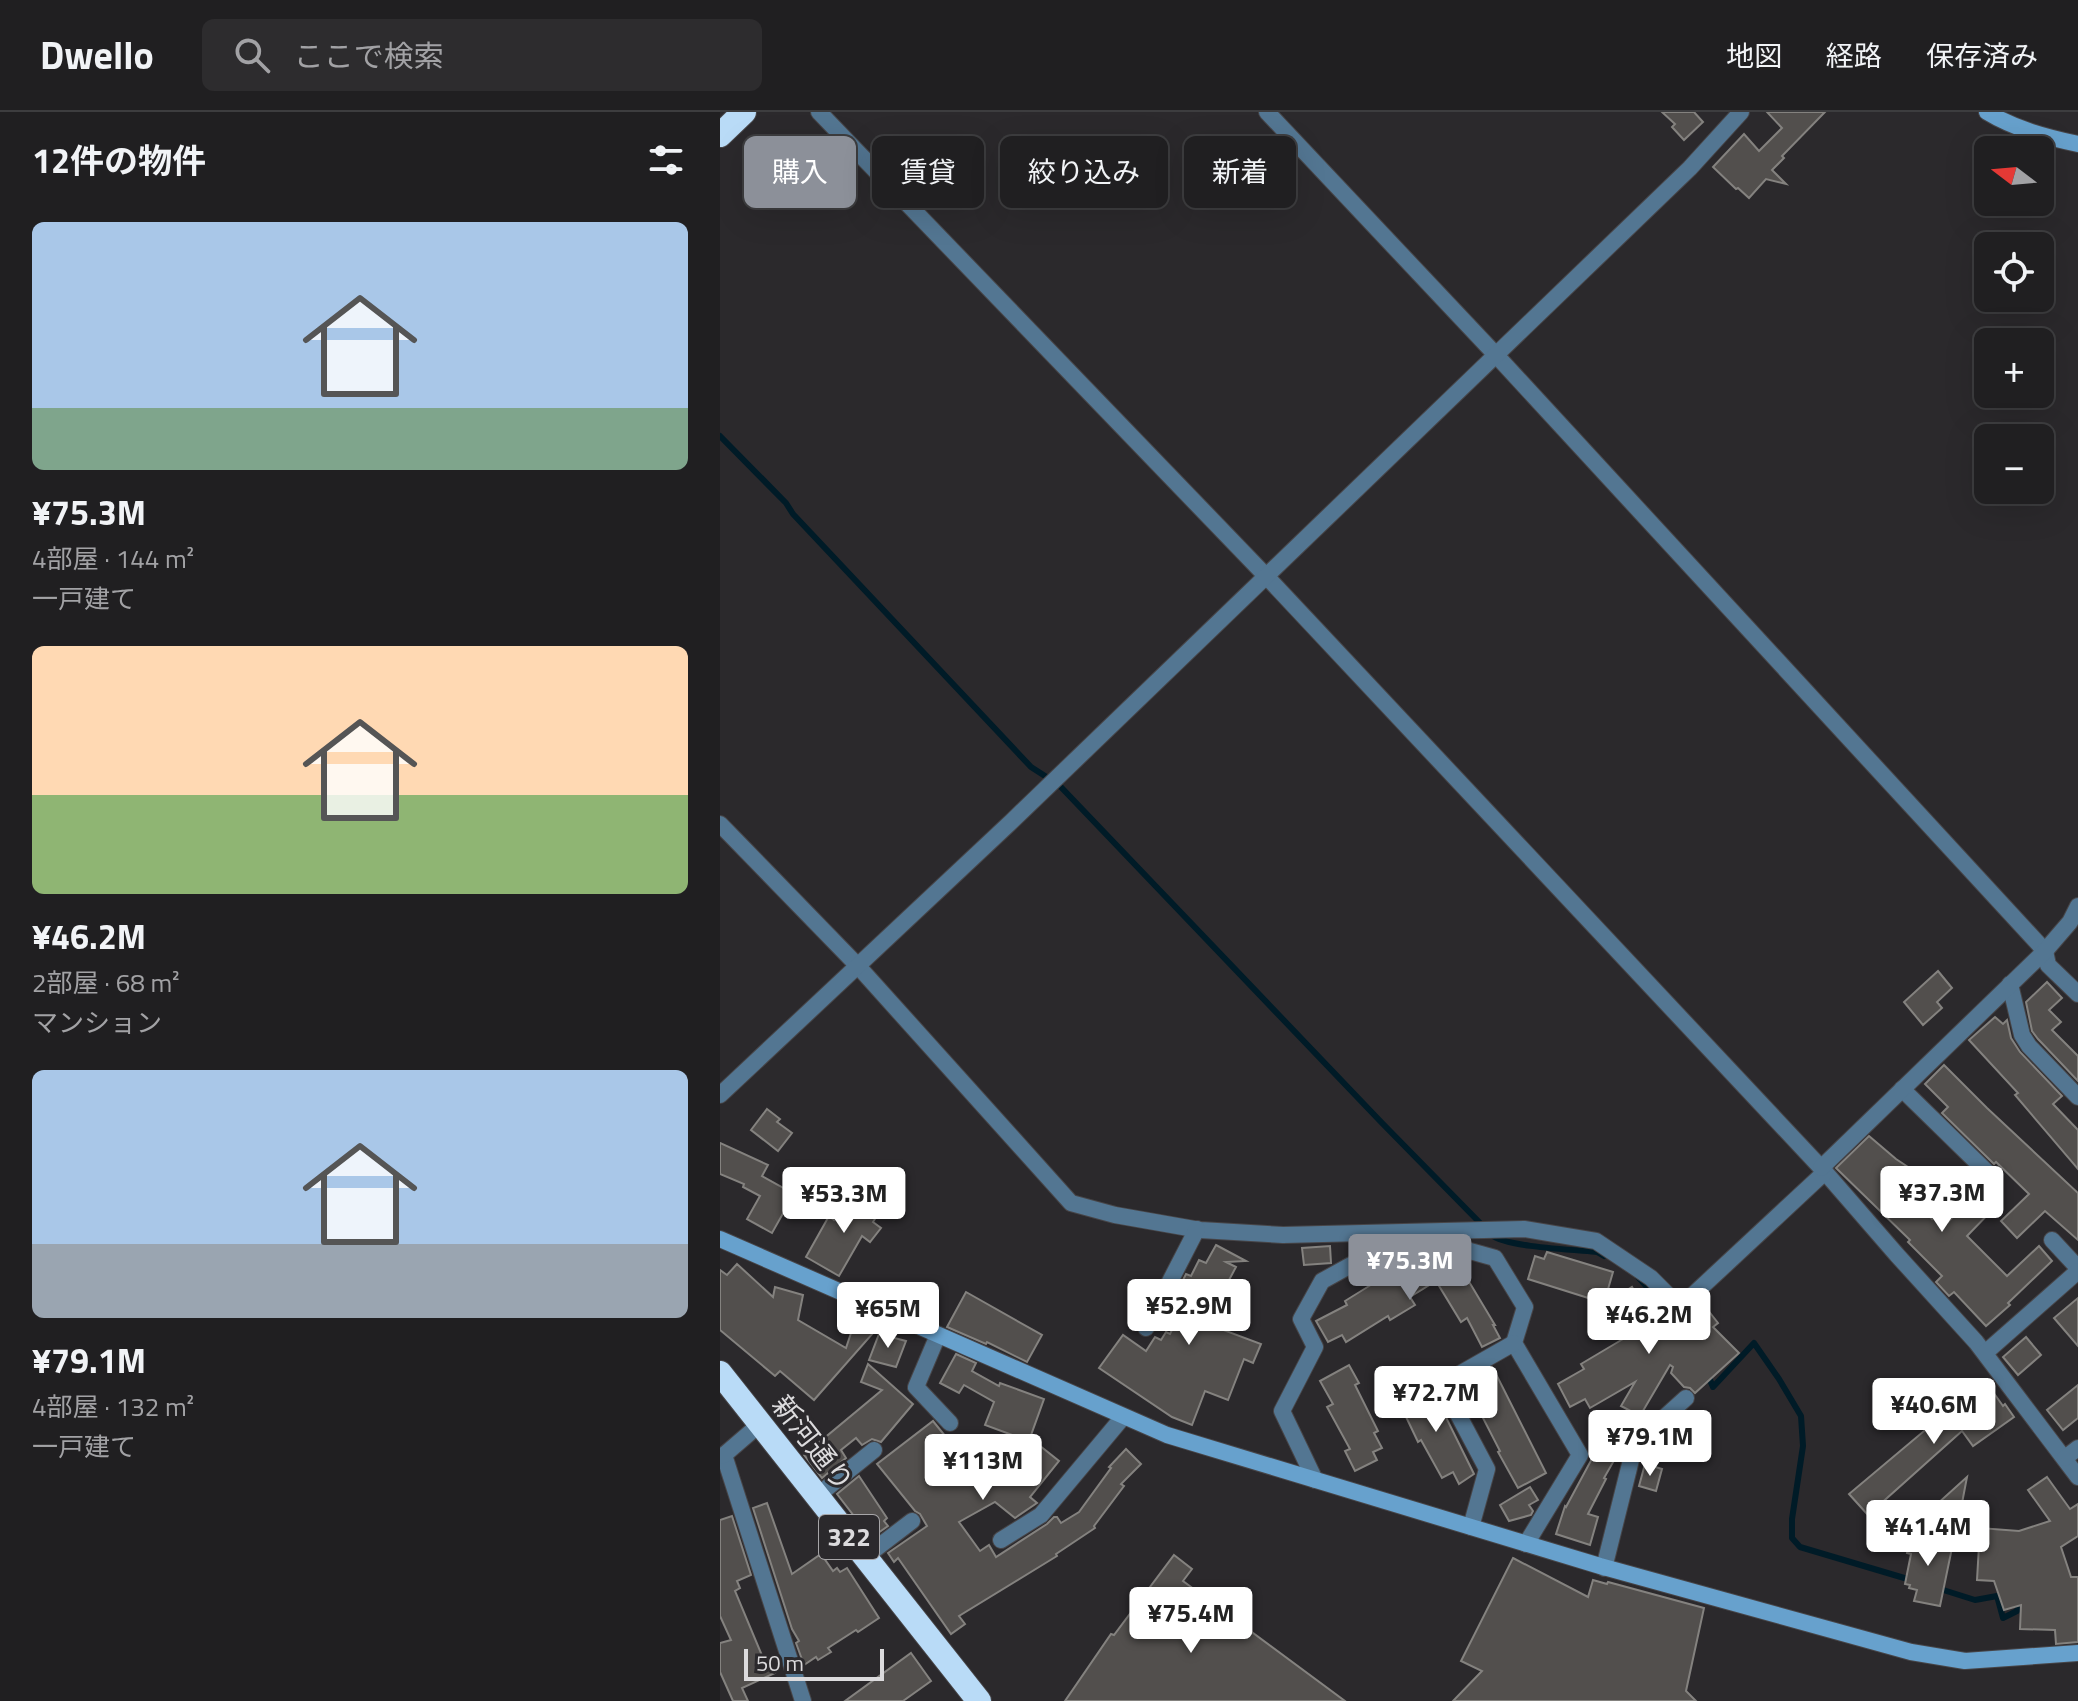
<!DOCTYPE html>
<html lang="ja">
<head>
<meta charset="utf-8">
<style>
  :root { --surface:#201f21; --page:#2d2c2e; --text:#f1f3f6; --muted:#a2a2a5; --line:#3d3d3f; --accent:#8c9099 }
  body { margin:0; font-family:"Titillium Web","Noto Sans JP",sans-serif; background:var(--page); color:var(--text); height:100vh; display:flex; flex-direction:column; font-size:30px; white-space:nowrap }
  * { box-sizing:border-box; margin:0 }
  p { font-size:26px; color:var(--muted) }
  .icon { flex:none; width:44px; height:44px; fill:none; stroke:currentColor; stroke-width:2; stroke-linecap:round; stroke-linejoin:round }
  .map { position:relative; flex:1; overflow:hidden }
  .details { display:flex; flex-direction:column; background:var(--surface); width:720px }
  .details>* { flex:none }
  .top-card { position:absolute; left:24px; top:24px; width:760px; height:72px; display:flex; gap:16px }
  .needle { width:52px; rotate:286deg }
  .controls { position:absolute; left:1254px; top:24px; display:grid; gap:16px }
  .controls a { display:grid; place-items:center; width:80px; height:80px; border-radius:12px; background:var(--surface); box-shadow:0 8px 32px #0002,0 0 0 2px var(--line); font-size:40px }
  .scale { position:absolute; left:24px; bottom:20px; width:140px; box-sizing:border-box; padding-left:8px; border:4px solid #dcdbdd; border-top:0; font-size:22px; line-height:28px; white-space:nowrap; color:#dcdbdd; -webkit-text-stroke:6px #2b292c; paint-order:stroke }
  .price { position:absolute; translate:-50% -68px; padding:0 18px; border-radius:8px; background:#fff; color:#222; font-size:26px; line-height:52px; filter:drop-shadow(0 2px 4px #0008) }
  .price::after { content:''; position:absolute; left:50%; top:48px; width:24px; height:18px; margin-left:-12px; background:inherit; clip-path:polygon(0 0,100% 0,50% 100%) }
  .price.selected { background:var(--accent); color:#fff }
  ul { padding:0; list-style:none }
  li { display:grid; align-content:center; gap:16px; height:424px; padding:0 32px }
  li span { display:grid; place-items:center; height:248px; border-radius:12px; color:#555 }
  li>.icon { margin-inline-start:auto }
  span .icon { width:144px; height:144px; fill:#fffc; stroke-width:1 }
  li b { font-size:34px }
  h2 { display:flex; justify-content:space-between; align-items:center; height:96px; padding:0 32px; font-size:34px }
  .pill { padding:0 28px; border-radius:12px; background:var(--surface); box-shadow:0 8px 32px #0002,0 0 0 2px var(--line); font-size:28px; line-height:72px }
  .pill.selected { background:var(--accent); color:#fff }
  header { display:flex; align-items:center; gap:48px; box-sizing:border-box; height:112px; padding:0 40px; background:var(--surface); border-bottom:2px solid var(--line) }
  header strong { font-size:38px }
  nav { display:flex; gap:44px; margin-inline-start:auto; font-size:28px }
  .search { width:560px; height:72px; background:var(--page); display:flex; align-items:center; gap:20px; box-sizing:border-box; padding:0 28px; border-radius:12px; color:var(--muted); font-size:30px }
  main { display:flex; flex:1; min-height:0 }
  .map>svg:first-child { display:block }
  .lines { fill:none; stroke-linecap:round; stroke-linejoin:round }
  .stream { stroke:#001b27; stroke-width:6 }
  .building { fill:#524f4d; stroke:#84827f; stroke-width:2 }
  .street-casing { stroke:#474548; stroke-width:18 }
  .secondary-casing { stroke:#474548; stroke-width:18 }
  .highway-casing { stroke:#474548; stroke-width:26 }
  .street { stroke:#537692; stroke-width:16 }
  .secondary { stroke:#67a1cd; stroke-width:16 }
  .highway { stroke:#b9dbf7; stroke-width:24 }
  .labels { text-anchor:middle; stroke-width:6; stroke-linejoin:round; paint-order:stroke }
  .shield { fill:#2b292c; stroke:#a7a6a8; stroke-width:2 }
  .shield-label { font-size:26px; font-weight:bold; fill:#dcdbdd }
  .street-label { font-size:28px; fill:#dcdbdd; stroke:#2b292c }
</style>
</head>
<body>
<header>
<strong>Dwello</strong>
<div class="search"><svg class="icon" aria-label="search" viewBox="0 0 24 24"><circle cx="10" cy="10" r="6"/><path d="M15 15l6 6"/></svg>ここで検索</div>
<nav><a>地図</a><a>経路</a><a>保存済み</a></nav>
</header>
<main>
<section class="details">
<h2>12件の物件<svg class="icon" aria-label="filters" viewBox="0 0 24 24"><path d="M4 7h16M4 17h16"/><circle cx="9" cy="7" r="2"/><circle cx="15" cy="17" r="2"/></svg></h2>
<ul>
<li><span style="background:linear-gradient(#a9c7e8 75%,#7fa58c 0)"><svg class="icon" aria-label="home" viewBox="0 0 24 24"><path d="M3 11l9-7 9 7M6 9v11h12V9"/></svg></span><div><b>¥75.3M</b><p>4部屋 · 144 m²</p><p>一戸建て</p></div></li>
<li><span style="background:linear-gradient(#ffd9b3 60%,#8fb573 0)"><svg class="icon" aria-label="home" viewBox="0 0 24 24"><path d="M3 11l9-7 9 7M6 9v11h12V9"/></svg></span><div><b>¥46.2M</b><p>2部屋 · 68 m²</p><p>マンション</p></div></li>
<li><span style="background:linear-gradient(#a9c7e8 70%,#9aa5b1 0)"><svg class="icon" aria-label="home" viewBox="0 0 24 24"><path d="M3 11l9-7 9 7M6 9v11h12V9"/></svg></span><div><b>¥79.1M</b><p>4部屋 · 132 m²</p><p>一戸建て</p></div></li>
</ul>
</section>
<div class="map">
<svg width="1358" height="1589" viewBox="0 0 1358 1589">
  <rect width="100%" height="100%" fill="#2b292c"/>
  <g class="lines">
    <g class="stream">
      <path d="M 0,324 L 66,391 L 73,402 L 311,655 L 339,673 L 662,1011 L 764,1115"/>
      <path d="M 772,1123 C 785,1135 856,1138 877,1140 L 884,1144"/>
      <path d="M 918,1165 L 964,1216"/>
      <path d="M 987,1261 L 993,1275 L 1034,1231 L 1059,1267 L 1081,1304 L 1083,1334 L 1072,1407 L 1072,1426 L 1080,1435 L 1191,1468"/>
      <path d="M 1217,1476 L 1255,1488 L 1277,1484 L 1283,1506 L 1297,1499 L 1300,1491 L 1306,1491"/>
    </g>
  </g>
  <g class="building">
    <path d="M 942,0 L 974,0 L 983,10 L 964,28 L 952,15 L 955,12 Z"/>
    <path d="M 1047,0 L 1105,0 L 1062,44 L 1064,46 L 1052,58 L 1066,72 L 1046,67 L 1029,86 L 1018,76 L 1016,77 L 993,55 L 1024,22 L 1039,39 L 1062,16 Z"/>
    <path d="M 1218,859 L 1232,876 L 1217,890 L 1222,896 L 1203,913 L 1184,890 Z"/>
    <path d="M 1327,870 L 1342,886 L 1329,898 L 1341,910 L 1332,918 L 1358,944 L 1358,969 L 1318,927 L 1312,919 L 1306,890 Z"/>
    <path d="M 1275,905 L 1283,912 L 1287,908 L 1291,926 L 1300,940 L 1342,984 L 1333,992 L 1358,1018 L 1358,1057 L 1295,983 L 1298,981 L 1249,928 Z"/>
    <path d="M 1224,953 L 1267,996 L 1358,1081 L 1358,1128 L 1325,1099 L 1297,1126 L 1281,1109 L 1309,1082 L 1276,1050 L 1274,1052 L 1222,1001 L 1228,995 L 1205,972 Z"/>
    <path d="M 47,997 L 60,1007 L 57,1010 L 72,1021 L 58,1039 L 31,1018 Z"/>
    <path d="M 1149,1024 L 1176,1047 L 1191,1057 L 1180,1074 L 1212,1107 L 1218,1100 L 1228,1110 L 1261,1075 L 1278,1092 L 1247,1124 L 1287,1164 L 1319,1134 L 1332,1149 L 1288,1191 L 1290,1193 L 1266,1214 L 1234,1180 L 1229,1184 L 1216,1170 L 1222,1164 L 1188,1130 L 1190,1128 L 1116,1056 Z"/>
    <path d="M 0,1031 L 48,1053 L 42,1064 L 74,1082 L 52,1121 L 27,1107 L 40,1084 L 23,1075 L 24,1072 L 0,1062 Z"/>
    <path d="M 141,1084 L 160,1099 L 153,1110 L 161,1116 L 150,1130 L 142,1124 L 119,1164 L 86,1145 L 109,1104 L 114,1108 L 132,1086 L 137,1090 Z"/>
    <path d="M 496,1133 L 526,1149 L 506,1150 L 516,1155 L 509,1168 L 520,1174 L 498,1216 L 541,1232 L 533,1251 L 524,1247 L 508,1288 L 485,1279 L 472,1313 L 452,1305 L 379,1256 L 403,1223 L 426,1239 L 435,1225 L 441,1228 L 446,1220 L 450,1222 L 467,1188 L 456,1182 L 466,1162 L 471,1164 L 479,1148 L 486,1151 Z"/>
    <path d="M 610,1134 L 611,1151 L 584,1153 L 582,1136 Z"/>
    <path d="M 827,1140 L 893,1160 L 884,1191 L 808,1167 L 815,1144 L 824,1147 Z"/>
    <path d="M 729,1144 L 738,1160 L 742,1158 L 775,1213 L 773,1213 L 780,1226 L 762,1235 L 747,1206 L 741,1210 L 716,1169 L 690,1185 L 695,1193 L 670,1208 L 668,1204 L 626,1230 L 622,1223 L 608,1230 L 596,1209 L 627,1193 L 625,1189 L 662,1166 L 666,1172 L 685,1160 L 717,1147 L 718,1150 Z"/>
    <path d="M 17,1152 L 53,1185 L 55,1175 L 83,1183 L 78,1208 L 126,1236 L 134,1212 L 154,1220 L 94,1288 L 60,1259 L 55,1264 L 0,1218 L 0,1158 L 7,1163 Z"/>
    <path d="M 912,1175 L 940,1221 L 946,1209 L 956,1214 L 983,1192 L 998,1211 L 993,1215 L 1019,1241 L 975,1281 L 970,1276 L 964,1275 L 951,1261 L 953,1255 L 950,1253 L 920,1304 L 901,1294 L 915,1270 L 870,1296 L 865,1287 L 850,1295 L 838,1272 L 864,1257 L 861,1252 L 903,1227 L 882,1194 Z"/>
    <path d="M 246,1180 L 322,1223 L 307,1250 L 267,1230 L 266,1232 L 227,1215 Z"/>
    <path d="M 1358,1186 L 1358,1234 L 1334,1206 Z"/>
    <path d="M 159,1222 L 186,1229 L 176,1255 L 149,1248 Z"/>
    <path d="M 1306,1225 L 1321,1243 L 1298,1263 L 1283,1245 Z"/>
    <path d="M 236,1242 L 256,1251 L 252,1259 L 279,1274 L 280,1271 L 324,1287 L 310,1326 L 339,1349 L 310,1385 L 317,1391 L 295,1406 L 275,1390 L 239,1410 L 260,1439 L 269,1433 L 276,1445 L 327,1412 L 334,1405 L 337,1405 L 341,1411 L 359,1400 L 391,1356 L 389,1355 L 406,1337 L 421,1352 L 401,1372 L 404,1374 L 374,1414 L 375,1416 L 336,1442 L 337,1444 L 239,1504 L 245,1512 L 231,1522 L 178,1446 L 174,1450 L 168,1441 L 207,1414 L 200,1402 L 195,1399 L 157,1352 L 213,1309 L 238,1340 L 244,1335 L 262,1355 L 268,1352 L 276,1365 L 306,1328 L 265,1313 L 274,1290 L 244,1273 L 239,1281 L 220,1271 Z"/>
    <path d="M 148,1252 L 193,1292 L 161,1330 L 152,1327 L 142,1333 L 136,1326 L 121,1338 L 126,1346 L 102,1366 L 84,1343 L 162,1278 L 141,1270 Z"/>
    <path d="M 629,1253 L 639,1271 L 635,1273 L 658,1319 L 654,1321 L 662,1336 L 653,1340 L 657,1348 L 635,1359 L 625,1339 L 630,1337 L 607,1295 L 613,1292 L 600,1269 Z"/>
    <path d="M 770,1257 L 775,1265 L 777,1264 L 826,1361 L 798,1376 L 778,1340 L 780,1339 L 745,1271 Z"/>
    <path d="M 710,1273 L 754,1362 L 739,1372 L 733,1360 L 722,1366 L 701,1328 L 698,1330 L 678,1288 Z"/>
    <path d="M 1268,1273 L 1283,1294 L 1285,1292 L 1294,1305 L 1253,1334 L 1242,1319 L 1148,1403 L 1129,1382 L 1210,1314 Z"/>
    <path d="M 1358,1273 L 1358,1306 L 1343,1318 L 1327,1298 Z"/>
    <path d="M 882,1328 L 900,1338 L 884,1366 L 886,1367 L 868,1402 L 878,1405 L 870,1433 L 836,1422 L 845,1394 L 846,1395 Z"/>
    <path d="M 925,1352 L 942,1357 L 936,1379 L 919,1374 Z"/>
    <path d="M 139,1364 L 167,1406 L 164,1409 L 168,1414 L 151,1426 L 117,1382 Z"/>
    <path d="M 1247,1365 L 1239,1407 L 1222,1421 L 1206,1402 Z"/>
    <path d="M 1327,1365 L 1350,1397 L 1358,1392 L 1358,1424 L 1341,1435 L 1351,1465 L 1358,1465 L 1358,1530 L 1336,1532 L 1335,1518 L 1300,1517 L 1301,1493 L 1284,1498 L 1274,1469 L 1257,1468 L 1260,1416 L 1299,1419 L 1330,1409 L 1308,1378 Z"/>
    <path d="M 810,1375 L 818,1388 L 809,1393 L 813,1399 L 811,1403 L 789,1409 L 780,1393 Z"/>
    <path d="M 47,1391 L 72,1462 L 101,1442 L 113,1459 L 117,1456 L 120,1460 L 127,1456 L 159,1506 L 138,1520 L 136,1518 L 108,1536 L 111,1540 L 98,1548 L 96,1545 L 84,1553 L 76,1531 L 79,1529 L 72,1517 L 33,1396 Z"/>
    <path d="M 12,1404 L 31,1463 L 17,1469 L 20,1476 L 15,1479 L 43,1546 L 48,1544 L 55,1561 L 22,1576 L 28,1589 L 13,1589 L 0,1560 L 0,1531 L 11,1528 L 0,1504 L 0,1408 Z"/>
    <path d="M 1191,1422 L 1233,1431 L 1220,1494 L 1194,1489 L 1197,1478 L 1189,1476 L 1190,1473 L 1185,1472 L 1191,1442 L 1187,1441 Z"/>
    <path d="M 454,1443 L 472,1457 L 463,1469 L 625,1589 L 345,1589 L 391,1522 L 394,1523 Z"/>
    <path d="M 793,1446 L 868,1485 L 873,1468 L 887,1472 L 888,1470 L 984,1496 L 966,1579 L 976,1589 L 733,1589 L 762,1559 L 741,1549 Z"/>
    <path d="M 191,1541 L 211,1569 L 183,1589 L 125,1589 Z"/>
  </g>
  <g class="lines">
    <defs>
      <g id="street">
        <path d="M 99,0 L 547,465 L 1105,1060 L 1177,1143 L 1256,1230 L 1358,1365"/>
        <path d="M 547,0 L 776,243 L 1325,839 L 1328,853 L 1358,882"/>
        <path d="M 0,712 L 137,853 L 351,1091 L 395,1103 L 480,1118 L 563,1123 L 804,1117 L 876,1129 L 931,1166 L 960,1195 L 1105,1060"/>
        <path d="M 1290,872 L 1302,923 L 1309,934 L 1358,985"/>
        <path d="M 1182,977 L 1270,1063"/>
        <path d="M 0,983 L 292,709 L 970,56 L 1021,0"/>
        <path d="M 1101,1056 L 1325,839 L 1350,810 L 1358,794"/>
        <path d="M 1332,1128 L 1358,1156"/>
        <path d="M 426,1216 L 477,1117"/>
        <path d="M 218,1223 L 196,1275 L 230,1311"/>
        <path d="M 1265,1241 L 1358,1159"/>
        <path d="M 889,1320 L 915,1332"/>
        <path d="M 4,1343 L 83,1589"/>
        <path d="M 0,1344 L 4,1343 L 40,1312"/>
        <path d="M 1345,1346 L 1358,1336"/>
        <path d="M 595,1368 L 562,1299 L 595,1235 L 581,1207 L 602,1169 L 631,1153 L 681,1150 L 725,1132 L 775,1146 L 805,1195 L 794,1231 L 860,1343 L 806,1432"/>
        <path d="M 97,1384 L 154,1338"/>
        <path d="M 751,1415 L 767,1357 L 722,1272 L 794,1231"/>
        <path d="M 281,1428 L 321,1403 L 403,1305"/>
        <path d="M 145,1445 L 192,1409"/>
        <path d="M 884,1456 L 915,1332 L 966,1286"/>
      </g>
      <g id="secondary">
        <path d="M 1267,0 C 1295,17 1326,25 1358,32"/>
        <path d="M 0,1127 L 447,1323 L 880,1454 L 1191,1540 L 1245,1549 L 1358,1541"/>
      </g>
      <g id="highway">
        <path d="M 0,23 L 24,0"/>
        <path d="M 0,1261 L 259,1589"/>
      </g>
    </defs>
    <use href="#street" class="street-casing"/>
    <use href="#secondary" class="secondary-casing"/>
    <use href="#highway" class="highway-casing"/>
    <use href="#street" class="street"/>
    <use href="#secondary" class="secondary"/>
    <use href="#highway" class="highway"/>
  </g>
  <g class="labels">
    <rect class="shield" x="99" y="1403" width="60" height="44" rx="6"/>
    <g class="shield-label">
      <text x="129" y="1434">322</text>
    </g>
    <g class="street-label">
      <text transform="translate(93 1331) rotate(52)" y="10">新河通り</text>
    </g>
  </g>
</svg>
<div class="controls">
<a><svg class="needle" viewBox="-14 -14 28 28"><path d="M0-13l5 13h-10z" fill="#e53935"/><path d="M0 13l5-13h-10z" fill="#a2a2a5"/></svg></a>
<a><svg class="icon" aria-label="locate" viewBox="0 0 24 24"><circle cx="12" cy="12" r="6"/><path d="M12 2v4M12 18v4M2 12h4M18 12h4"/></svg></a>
<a>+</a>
<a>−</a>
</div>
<div class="scale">50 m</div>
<b class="price" style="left:1222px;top:1122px">¥37.3M</b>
<b class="price" style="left:124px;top:1123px">¥53.3M</b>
<b class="price selected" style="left:690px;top:1190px">¥75.3M</b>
<b class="price" style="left:469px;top:1235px">¥52.9M</b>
<b class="price" style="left:168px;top:1238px">¥65M</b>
<b class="price" style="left:929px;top:1244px">¥46.2M</b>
<b class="price" style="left:716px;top:1322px">¥72.7M</b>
<b class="price" style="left:1214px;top:1334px">¥40.6M</b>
<b class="price" style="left:930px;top:1366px">¥79.1M</b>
<b class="price" style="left:263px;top:1390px">¥113M</b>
<b class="price" style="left:1208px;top:1456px">¥41.4M</b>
<b class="price" style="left:471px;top:1543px">¥75.4M</b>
<div class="top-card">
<a class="pill selected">購入</a>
<a class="pill">賃貸</a>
<a class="pill">絞り込み</a>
<a class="pill">新着</a>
</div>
</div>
</main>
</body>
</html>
